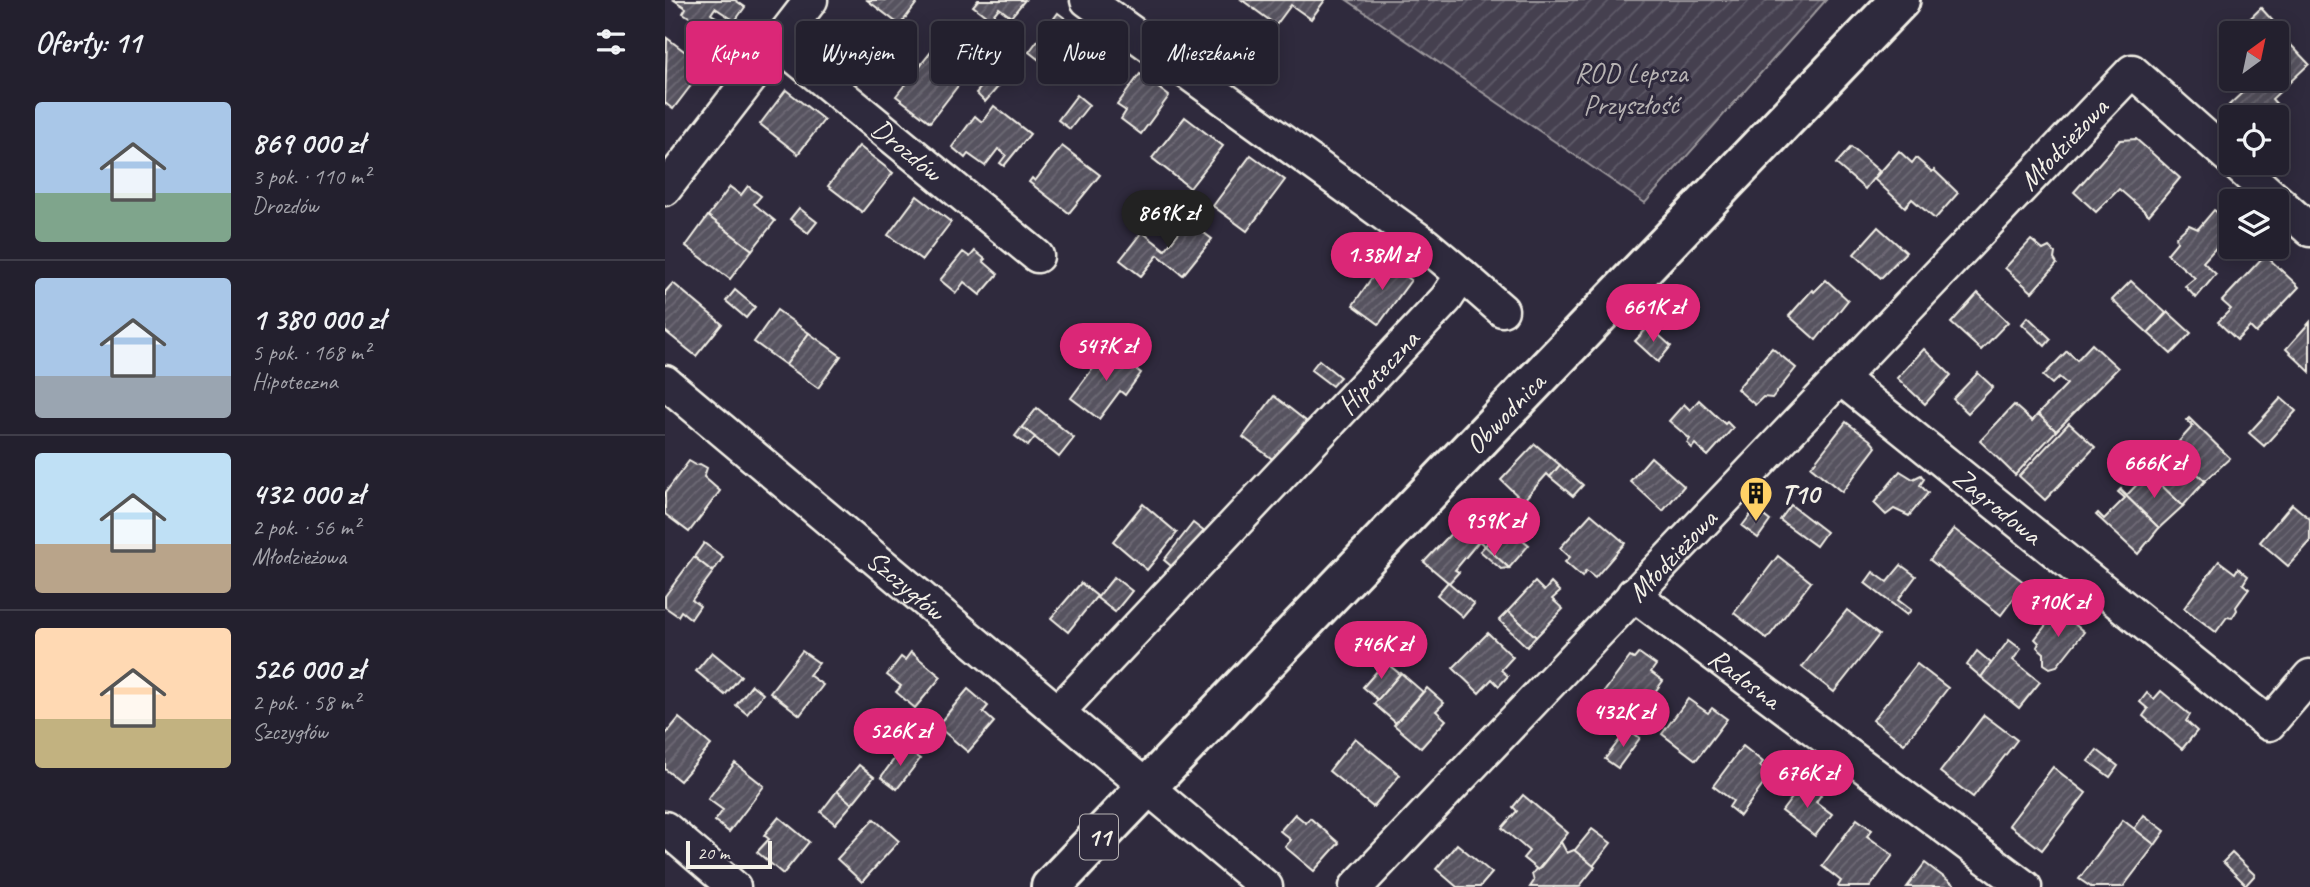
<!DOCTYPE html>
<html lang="pl">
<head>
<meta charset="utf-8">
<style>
  :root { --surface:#23202e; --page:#2f2d3a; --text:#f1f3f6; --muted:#a3a3aa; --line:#403e4a; --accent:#db2777 }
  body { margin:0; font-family:Caveat,sans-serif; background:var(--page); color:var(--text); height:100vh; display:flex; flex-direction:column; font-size:26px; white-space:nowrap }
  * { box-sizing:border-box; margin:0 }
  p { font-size:23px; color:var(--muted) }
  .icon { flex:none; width:38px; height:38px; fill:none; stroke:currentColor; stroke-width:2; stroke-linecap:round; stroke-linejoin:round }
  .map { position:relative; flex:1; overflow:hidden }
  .details { display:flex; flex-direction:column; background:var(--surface); width:665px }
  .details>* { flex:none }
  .top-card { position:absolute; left:21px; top:21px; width:665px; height:63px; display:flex; gap:14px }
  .needle { width:46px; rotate:33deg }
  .fabs { position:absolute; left:1554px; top:21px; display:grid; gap:14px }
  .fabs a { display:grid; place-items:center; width:70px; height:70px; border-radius:7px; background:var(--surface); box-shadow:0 4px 18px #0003,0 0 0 2px var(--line); font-size:35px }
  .scale { position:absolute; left:21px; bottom:18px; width:86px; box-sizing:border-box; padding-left:7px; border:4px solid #f4f1e8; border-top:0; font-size:19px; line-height:24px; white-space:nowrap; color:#f4f1e8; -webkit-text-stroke:5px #2f2a3d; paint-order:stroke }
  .price { position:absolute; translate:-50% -60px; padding:0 16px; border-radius:24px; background:var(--accent); color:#fff; font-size:23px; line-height:46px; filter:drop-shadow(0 2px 4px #0008) }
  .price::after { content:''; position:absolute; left:50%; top:42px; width:21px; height:16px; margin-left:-10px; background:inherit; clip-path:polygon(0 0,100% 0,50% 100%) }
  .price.active { background:#222; color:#fff }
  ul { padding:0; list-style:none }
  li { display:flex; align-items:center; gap:21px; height:175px; padding:0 35px }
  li+li { border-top:2px solid var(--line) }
  li span { display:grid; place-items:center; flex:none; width:196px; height:140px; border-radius:7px; color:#555 }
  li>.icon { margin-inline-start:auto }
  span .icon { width:84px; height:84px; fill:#fffc; stroke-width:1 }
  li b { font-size:30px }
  h2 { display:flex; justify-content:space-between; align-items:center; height:84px; padding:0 35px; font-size:30px }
  .tag { padding:0 24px; border-radius:7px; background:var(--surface); box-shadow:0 4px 18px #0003,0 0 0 2px var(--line); font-size:24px; line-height:63px }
  .tag.active { background:var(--accent); color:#fff }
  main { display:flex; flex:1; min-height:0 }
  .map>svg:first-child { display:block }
  .garden { fill:url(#garden-furrows); stroke:#9c989c; stroke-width:2 }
  .building { fill:url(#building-hatch); stroke:#f4f1e8; stroke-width:2 }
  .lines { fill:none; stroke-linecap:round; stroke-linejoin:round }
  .minor-casing { stroke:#f4f1e8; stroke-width:37 }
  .highway-casing { stroke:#f4f1e8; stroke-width:44 }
  .minor { stroke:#2f2a3d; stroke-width:32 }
  .highway { stroke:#2f2a3d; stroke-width:38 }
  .labels { text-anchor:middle; stroke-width:6; stroke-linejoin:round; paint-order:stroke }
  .shield { fill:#2f2a3d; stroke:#b9b5b5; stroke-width:2 }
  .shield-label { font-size:26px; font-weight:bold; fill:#f4f1e8 }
  .park-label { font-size:28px; fill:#b7b3b3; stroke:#2f2a3d }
  .street-label { font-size:28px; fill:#f4f1e8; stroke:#2f2a3d }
  .poi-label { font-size:28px; font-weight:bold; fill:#f4f1e8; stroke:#2f2a3d; text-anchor:start }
</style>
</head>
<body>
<main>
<section class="details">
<h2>Oferty: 11<svg class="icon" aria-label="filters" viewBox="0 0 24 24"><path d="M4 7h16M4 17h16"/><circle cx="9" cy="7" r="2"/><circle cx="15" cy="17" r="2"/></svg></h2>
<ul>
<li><span style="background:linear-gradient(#a9c7e8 65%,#7fa58c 0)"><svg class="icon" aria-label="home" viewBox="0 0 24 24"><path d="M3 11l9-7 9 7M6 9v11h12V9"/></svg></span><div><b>869 000 zł</b><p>3 pok. · 110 m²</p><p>Drozdów</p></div></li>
<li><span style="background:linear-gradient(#a9c7e8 70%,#9aa5b1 0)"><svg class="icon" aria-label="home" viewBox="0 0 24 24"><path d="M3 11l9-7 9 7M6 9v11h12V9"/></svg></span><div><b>1 380 000 zł</b><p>5 pok. · 168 m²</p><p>Hipoteczna</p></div></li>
<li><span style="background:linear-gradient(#bfe0f5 65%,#b9a48a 0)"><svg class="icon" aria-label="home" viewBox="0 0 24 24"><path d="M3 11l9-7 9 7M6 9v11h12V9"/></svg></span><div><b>432 000 zł</b><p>2 pok. · 56 m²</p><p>Młodzieżowa</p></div></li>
<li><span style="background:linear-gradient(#ffd9b3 65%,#c2b280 0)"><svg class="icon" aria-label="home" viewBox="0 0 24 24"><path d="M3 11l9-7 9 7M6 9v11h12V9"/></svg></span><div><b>526 000 zł</b><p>2 pok. · 58 m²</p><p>Szczygłów</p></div></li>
</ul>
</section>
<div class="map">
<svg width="1645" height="887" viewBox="0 0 1645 887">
  <defs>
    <pattern id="garden-furrows" width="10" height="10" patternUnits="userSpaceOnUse" patternTransform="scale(1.75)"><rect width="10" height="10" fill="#454050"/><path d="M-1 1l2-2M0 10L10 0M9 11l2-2" fill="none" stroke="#605c69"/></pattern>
    <pattern id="building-hatch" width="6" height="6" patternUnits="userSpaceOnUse" patternTransform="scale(1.75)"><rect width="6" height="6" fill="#56525f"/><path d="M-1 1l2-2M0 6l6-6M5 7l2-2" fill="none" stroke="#6f6b76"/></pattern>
  </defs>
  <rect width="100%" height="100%" fill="#2f2a3d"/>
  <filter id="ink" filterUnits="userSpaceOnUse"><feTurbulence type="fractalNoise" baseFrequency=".0143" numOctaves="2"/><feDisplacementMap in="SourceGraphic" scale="14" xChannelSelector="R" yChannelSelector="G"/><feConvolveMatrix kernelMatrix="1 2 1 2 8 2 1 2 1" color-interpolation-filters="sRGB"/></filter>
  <g filter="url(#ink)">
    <path class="garden" d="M 682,0 L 1161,0 L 980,203 Z"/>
    <g class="building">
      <path d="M 9,0 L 70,0 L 80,7 L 70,21 L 50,8 L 46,14 L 51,17 L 43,29 L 18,13 L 21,8 Z"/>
      <path d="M 202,0 L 254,0 L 235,25 Z"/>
      <path d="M 313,0 L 360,0 L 346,17 L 334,8 L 325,19 L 308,6 Z"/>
      <path d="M 577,0 L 660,0 L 646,19 L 626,5 L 611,25 Z"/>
      <path d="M 1596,8 L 1617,31 L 1612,36 L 1612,33 L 1570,33 Z"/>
      <path d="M 393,13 L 429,40 L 403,75 L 390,65 L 387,70 L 364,52 Z"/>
      <path d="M 1566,37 L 1566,62 L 1554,49 Z"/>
      <path d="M 2,38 L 40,67 L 8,109 L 0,103 Z"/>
      <path d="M 332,38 L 357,59 L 320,102 L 311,93 L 325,77 L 310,64 Z"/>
      <path d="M 1626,45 L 1644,64 L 1607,99 L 1616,109 L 1607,117 L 1576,117 L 1564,105 L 1592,79 L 1612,79 L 1612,60 Z"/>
      <path d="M 266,52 L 299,78 L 265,122 L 231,96 Z"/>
      <path d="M 475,74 L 504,96 L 476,134 L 456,119 L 461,111 L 452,105 Z"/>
      <path d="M 1566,77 L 1566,79 L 1592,79 L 1578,92 L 1565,78 Z"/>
      <path d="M 121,90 L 159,120 L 133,154 L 95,124 Z"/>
      <path d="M 412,95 L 424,105 L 405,129 L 393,120 Z"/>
      <path d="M 329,106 L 365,134 L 339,166 L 335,163 L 341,155 L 333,149 L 320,166 L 303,154 L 300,158 L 287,147 L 310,116 L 317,122 Z"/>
      <path d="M 520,117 L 558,146 L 525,188 L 487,158 Z"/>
      <path d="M 1471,139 L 1515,178 L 1484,215 L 1454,189 L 1431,212 L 1409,192 L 1455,140 Z"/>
      <path d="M 194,146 L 228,173 L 197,212 L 163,186 Z"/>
      <path d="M 397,146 L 435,175 L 404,213 L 364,182 L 367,178 L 370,181 Z"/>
      <path d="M 1186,147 L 1214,171 L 1200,189 L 1171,164 Z"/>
      <path d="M 1234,151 L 1247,163 L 1251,158 L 1267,172 L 1269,170 L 1293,193 L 1270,219 L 1247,199 L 1240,207 L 1209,179 Z"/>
      <path d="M 586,155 L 620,180 L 582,231 L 548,206 Z"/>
      <path d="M 83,186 L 96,196 L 89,204 L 110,221 L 87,250 L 43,216 L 65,187 L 76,195 Z"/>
      <path d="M 252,196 L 286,222 L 257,260 L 223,235 Z"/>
      <path d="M 134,208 L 152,222 L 143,233 L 125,219 Z"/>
      <path d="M 1549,210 L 1566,223 L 1566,231 L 1538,262 L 1551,274 L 1531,298 L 1520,286 L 1530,278 L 1502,254 L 1512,242 L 1511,237 L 1524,225 L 1533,229 Z"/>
      <path d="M 43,216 L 87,250 L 65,279 L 21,246 Z"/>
      <path d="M 523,221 L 547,239 L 518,275 L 493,255 L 476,276 L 455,260 L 477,232 L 500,250 Z"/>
      <path d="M 1213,227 L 1241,252 L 1216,278 L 1189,254 Z"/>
      <path d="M 1366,240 L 1378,250 L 1384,247 L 1390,253 L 1389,259 L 1392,264 L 1367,292 L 1340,268 Z"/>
      <path d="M 310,251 L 320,259 L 318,261 L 333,274 L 315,295 L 299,282 L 291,293 L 275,280 L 298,252 L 305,257 Z"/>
      <path d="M 1600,255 L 1634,287 L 1591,333 L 1585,327 L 1572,340 L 1553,322 L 1566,309 L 1557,301 Z"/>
      <path d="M 719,260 L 746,280 L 714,324 L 688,305 Z"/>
      <path d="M 1161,280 L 1183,300 L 1151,340 L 1124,316 L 1147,290 L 1149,292 Z"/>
      <path d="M 1466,281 L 1501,313 L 1483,333 L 1447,300 Z"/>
      <path d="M 8,283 L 57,324 L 31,356 L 0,331 L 0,292 Z"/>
      <path d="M 70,290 L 90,307 L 81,318 L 61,301 Z"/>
      <path d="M 1313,293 L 1343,322 L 1316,350 L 1286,323 Z"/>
      <path d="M 112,310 L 144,333 L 121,365 L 89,342 Z"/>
      <path d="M 1503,312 L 1526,333 L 1506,354 L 1483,333 Z"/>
      <path d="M 1363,317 L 1386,339 L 1380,346 L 1357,324 Z"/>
      <path d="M 1645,322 L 1645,372 L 1621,349 Z"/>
      <path d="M 984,326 L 1006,346 L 993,362 L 970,341 Z"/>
      <path d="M 144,333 L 176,356 L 153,388 L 121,365 Z"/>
      <path d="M 1427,344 L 1453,368 L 1391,431 L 1373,414 L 1402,384 L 1394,377 L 1387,384 L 1378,376 L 1402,351 L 1412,360 Z"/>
      <path d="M 443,348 L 476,373 L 460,395 L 455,391 L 434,419 L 406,398 Z"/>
      <path d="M 1107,348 L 1131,368 L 1107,398 L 1098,397 L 1090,405 L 1072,389 Z"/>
      <path d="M 1259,349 L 1286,375 L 1260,404 L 1232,378 Z"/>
      <path d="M 654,360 L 675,377 L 667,386 L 646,370 Z"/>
      <path d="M 1313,373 L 1328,387 L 1303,413 L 1288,399 Z"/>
      <path d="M 609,396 L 641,421 L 610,461 L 578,437 Z"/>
      <path d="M 1616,398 L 1631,411 L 1599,446 L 1584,433 Z"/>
      <path d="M 1034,400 L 1060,424 L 1062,422 L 1068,428 L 1043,456 L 1030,444 L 1027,448 L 1022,443 L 1025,439 L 1004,421 L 1019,404 L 1025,410 Z"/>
      <path d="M 1349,405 L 1367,421 L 1373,414 L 1391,431 L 1350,475 L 1315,441 Z"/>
      <path d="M 372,408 L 409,438 L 394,457 L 357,427 Z"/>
      <path d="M 1524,418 L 1565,458 L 1540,481 L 1500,443 L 1508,448 L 1528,426 L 1522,420 Z"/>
      <path d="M 1181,422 L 1205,440 L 1211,447 L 1177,492 L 1146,467 Z"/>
      <path d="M 1404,423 L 1430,447 L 1380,500 L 1354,476 Z"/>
      <path d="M 357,427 L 370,437 L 363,446 L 350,436 Z"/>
      <path d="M 1500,443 L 1540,481 L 1518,506 L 1477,467 L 1479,465 L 1485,471 L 1505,450 L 1499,444 Z"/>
      <path d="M 870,444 L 895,465 L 885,477 L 882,474 L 858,501 L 836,480 Z"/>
      <path d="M 986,457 L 1019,486 L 998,511 L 965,481 Z"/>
      <path d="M 24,461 L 31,465 L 35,464 L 42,468 L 39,477 L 55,491 L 24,532 L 0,514 L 0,493 Z"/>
      <path d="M 895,465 L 918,485 L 908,496 L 885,477 Z"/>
      <path d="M 1477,467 L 1518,506 L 1494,528 L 1455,490 L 1456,489 L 1462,495 L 1482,474 L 1476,468 Z"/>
      <path d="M 1235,471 L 1248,479 L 1256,475 L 1259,479 L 1255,485 L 1263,493 L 1244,516 L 1229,509 L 1221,515 L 1209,503 Z"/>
      <path d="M 1455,490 L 1494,528 L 1473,554 L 1431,515 L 1433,513 L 1439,519 L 1460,498 L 1453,492 Z"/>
      <path d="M 815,503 L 839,525 L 820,546 L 814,541 L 790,570 L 794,572 L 784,583 L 759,562 Z"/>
      <path d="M 478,504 L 512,533 L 482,570 L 448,541 Z"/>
      <path d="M 1627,504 L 1645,519 L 1645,542 L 1623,566 L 1595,542 Z"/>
      <path d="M 1126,505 L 1161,532 L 1151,546 L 1115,520 Z"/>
      <path d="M 1090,509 L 1105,521 L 1093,538 L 1077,526 Z"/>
      <path d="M 926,514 L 960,543 L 930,578 L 921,571 L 917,577 L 900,562 L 905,557 L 895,548 Z"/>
      <path d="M 528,523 L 545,536 L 512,571 L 499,560 Z"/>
      <path d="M 839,525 L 864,545 L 844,568 L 820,546 Z"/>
      <path d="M 1289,529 L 1360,583 L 1336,615 L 1265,560 Z"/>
      <path d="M 39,543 L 58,557 L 48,572 L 29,557 Z"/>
      <path d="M 820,546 L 844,568 L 836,569 L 815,551 Z"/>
      <path d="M 1113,556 L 1146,582 L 1102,639 L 1069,613 Z"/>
      <path d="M 29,557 L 48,572 L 27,600 L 35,606 L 26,619 L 16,611 L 13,616 L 0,607 L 0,596 Z"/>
      <path d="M 1554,561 L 1570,573 L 1573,568 L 1583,576 L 1578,584 L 1584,589 L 1571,607 L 1572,610 L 1567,618 L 1562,617 L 1551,632 L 1519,608 Z"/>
      <path d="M 1236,565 L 1251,576 L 1233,600 L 1246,610 L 1242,615 L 1200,583 L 1208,572 L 1222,582 Z"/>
      <path d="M 449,577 L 467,591 L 450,612 L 432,598 Z"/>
      <path d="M 783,582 L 809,604 L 798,617 L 772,595 Z"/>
      <path d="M 870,582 L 879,591 L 886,583 L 895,592 L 887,599 L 898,609 L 871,637 L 843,611 Z"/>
      <path d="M 416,583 L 432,596 L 403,632 L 386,618 Z"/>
      <path d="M 1182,610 L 1214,635 L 1169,692 L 1137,667 Z"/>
      <path d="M 1393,610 L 1419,632 L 1392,666 L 1385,668 L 1379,664 L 1379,653 L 1372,647 L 1374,643 L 1370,639 Z"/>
      <path d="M 843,611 L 871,637 L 862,647 L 834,620 Z"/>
      <path d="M 718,633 L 730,644 L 722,654 L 709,644 Z"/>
      <path d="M 823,633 L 848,657 L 836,670 L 843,676 L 834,686 L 827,679 L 814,693 L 788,668 Z"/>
      <path d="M 1344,640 L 1356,649 L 1348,660 L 1375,682 L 1354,708 L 1316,677 Z"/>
      <path d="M 137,651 L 154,663 L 144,675 L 158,685 L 135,715 L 105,692 Z"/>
      <path d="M 1312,651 L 1326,663 L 1316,677 L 1302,665 Z"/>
      <path d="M 47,652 L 76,676 L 60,695 L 31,671 Z"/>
      <path d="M 246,652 L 276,677 L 250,708 L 231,692 L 236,686 L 222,675 L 236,657 L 240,660 Z"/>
      <path d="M 974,653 L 991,665 L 986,672 L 998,681 L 971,717 L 939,692 L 965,657 L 969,659 Z"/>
      <path d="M 720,662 L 735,674 L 713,700 L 698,687 Z"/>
      <path d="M 1252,664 L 1283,688 L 1239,744 L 1208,720 Z"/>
      <path d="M 736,673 L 758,692 L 731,723 L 709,704 Z"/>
      <path d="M 87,685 L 98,694 L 82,714 L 71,705 Z"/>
      <path d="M 762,688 L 779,703 L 771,711 L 781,720 L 756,748 L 729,725 Z"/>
      <path d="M 303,689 L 323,706 L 318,712 L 329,722 L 303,752 L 272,726 Z"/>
      <path d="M 1496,691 L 1525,715 L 1521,721 L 1532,731 L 1517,749 L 1478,716 L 1483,709 L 1475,702 L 1482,693 L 1489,699 Z"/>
      <path d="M 1023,699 L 1043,713 L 1047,708 L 1062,719 L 1031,760 L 997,734 Z"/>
      <path d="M 1319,715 L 1352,740 L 1308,797 L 1275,772 Z"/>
      <path d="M 14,718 L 46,745 L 15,781 L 0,769 L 0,735 Z"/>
      <path d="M 963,729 L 975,738 L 953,768 L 940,759 Z"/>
      <path d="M 690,738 L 735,775 L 708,807 L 664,771 Z"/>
      <path d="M 1078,746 L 1098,762 L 1095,766 L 1106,774 L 1075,816 L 1064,807 L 1068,801 L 1048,786 Z"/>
      <path d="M 238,747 L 255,759 L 232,789 L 216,777 Z"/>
      <path d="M 1432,750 L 1453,766 L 1445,777 L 1423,761 Z"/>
      <path d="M 70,763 L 99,786 L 64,832 L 50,821 L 58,810 L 43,799 Z"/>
      <path d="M 194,765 L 209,777 L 187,804 L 172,791 Z"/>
      <path d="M 1388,767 L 1421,793 L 1377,850 L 1344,825 Z"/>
      <path d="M 1139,782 L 1156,795 L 1151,802 L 1167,814 L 1150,836 L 1117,811 Z"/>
      <path d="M 172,791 L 187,804 L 170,824 L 156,812 Z"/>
      <path d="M 858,795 L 903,833 L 873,870 L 858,858 L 864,851 L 837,828 L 852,811 L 848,807 Z"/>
      <path d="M 630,814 L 641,823 L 645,818 L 674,843 L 649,871 L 620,847 L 626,840 L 615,831 Z"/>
      <path d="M 1479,815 L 1500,831 L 1490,845 L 1469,829 Z"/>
      <path d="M 114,817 L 144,842 L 118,874 L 92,852 L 104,839 L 99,835 Z"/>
      <path d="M 209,819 L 234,841 L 197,882 L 172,859 Z"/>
      <path d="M 1192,819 L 1207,830 L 1202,836 L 1228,855 L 1205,887 L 1174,887 L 1173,886 L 1176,881 L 1157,866 Z"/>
      <path d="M 1458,820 L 1490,845 L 1458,887 L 1426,887 L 1414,879 Z"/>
      <path d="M 927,829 L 946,843 L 928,866 L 909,851 Z"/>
      <path d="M 896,842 L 902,853 L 909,850 L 930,867 L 914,887 L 865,887 L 869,881 L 867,874 L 871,869 L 873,870 Z"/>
      <path d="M 792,844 L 827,873 L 815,887 L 792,887 L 771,869 Z"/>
      <path d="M 1567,853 L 1590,875 L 1581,885 L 1558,862 Z"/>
      <path d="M 1260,863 L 1292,887 L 1242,887 Z"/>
    </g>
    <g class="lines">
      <defs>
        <g id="minor">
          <path id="s1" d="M 114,44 L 372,256"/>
          <path d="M 1570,163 L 1645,230"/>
          <path d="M 0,189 L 146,0"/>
          <path d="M 797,275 L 837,310"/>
          <path id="s2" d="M 1175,378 L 1604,724 L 1645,676"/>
          <path id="s3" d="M 0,382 L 601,887"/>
          <path id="s4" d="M 968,594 L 1360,887"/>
          <path id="s5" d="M 393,712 L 781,299 L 797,275 L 760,244 L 422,0"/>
          <path d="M 0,828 L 69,887"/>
          <path id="s6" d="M 691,887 L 1467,71 L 1566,159"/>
        </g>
        <g id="highway">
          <path id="s7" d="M 386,887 L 1235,0"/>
        </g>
      </defs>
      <use href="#minor" class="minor-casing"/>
      <use href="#highway" class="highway-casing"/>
      <use href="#minor" class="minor"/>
      <use href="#highway" class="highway"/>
    </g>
  </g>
  <defs>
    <symbol id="building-pin" viewBox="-11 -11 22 30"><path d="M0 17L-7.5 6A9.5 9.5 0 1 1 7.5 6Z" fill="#ffd166" stroke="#2f2a3d"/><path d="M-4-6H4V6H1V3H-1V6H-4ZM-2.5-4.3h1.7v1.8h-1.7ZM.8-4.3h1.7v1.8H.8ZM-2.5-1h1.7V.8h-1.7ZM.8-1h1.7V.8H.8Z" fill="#111"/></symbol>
  </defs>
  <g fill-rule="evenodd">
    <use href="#building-pin" x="1072" y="474" width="38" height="52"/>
  </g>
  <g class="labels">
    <rect class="shield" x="415" y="814.5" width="38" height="45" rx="5"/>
    <g class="shield-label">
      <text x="434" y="846">11</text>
    </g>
    <g class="park-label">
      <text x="966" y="82">ROD Lepsza<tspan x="966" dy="32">Przyszłość</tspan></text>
    </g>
    <g class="street-label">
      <text dy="10" stroke="none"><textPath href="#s6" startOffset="1026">Młodzieżowa</textPath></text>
      <text dy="10" stroke="none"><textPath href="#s1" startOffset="166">Drozdów</textPath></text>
      <text dy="10" stroke="none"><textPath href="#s5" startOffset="467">Hipoteczna</textPath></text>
      <text dy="10" stroke="none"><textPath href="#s7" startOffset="656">Obwodnica</textPath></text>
      <text dy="10" stroke="none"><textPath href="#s2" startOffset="203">Zagrodowa</textPath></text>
      <text dy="10" stroke="none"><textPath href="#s6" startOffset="458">Młodzieżowa</textPath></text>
      <text dy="10" stroke="none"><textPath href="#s3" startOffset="315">Szczygłów</textPath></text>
      <text dy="10" stroke="none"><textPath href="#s4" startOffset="140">Radosna</textPath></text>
    </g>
    <g class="poi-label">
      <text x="1116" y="503">T10</text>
    </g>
  </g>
</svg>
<div class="fabs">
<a><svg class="needle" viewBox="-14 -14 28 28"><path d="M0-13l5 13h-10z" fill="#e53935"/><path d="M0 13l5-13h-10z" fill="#a3a3aa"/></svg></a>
<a><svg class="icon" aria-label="locate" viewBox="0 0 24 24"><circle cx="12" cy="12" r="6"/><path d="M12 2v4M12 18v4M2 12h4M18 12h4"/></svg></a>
<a><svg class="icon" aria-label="layers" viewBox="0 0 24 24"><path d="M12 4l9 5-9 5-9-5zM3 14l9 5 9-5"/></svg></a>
</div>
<div class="scale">20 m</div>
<b class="price active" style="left:503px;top:250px">869K zł</b>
<b class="price" style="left:717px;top:292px">1.38M zł</b>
<b class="price" style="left:988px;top:344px">661K zł</b>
<b class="price" style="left:441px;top:383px">547K zł</b>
<b class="price" style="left:1489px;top:500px">666K zł</b>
<b class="price" style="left:829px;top:558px">959K zł</b>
<b class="price" style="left:1393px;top:639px">710K zł</b>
<b class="price" style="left:716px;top:681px">746K zł</b>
<b class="price" style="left:958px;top:749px">432K zł</b>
<b class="price" style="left:235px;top:768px">526K zł</b>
<b class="price" style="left:1142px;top:810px">676K zł</b>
<div class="top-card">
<a class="tag active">Kupno</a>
<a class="tag">Wynajem</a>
<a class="tag">Filtry</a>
<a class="tag">Nowe</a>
<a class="tag">Mieszkanie</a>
</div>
</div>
</main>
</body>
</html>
